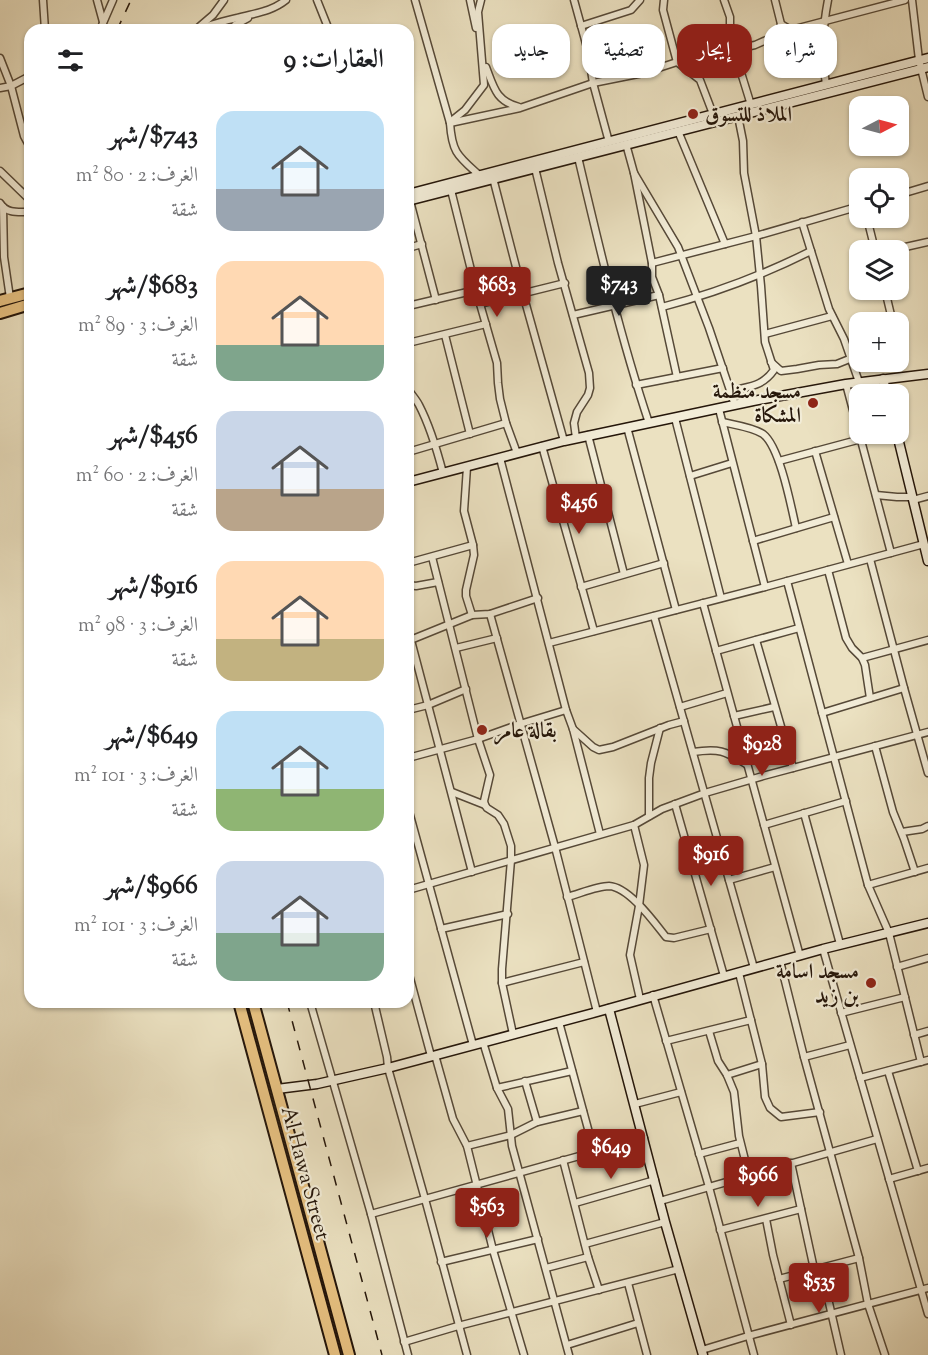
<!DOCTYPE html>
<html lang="ar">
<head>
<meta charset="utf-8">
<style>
  :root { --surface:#fff; --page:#f6f6f6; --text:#202124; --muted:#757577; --accent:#8f2418 }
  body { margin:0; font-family:"Sorts Mill Goudy",Amiri,serif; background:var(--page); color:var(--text); direction:rtl; height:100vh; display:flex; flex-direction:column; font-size:22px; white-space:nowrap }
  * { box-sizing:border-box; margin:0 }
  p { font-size:20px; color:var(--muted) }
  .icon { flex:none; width:33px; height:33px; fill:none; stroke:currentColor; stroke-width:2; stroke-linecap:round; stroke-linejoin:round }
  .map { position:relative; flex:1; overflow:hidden; direction:ltr }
  .sheet { position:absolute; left:24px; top:24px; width:390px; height:984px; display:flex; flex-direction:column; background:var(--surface); border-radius:18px; box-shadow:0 2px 4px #0004; direction:rtl }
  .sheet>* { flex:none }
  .top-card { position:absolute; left:432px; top:24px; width:405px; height:54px; direction:rtl; display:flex; gap:12px }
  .needle { width:39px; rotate:84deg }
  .tools { position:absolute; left:849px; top:96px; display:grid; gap:12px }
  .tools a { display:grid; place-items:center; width:60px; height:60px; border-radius:12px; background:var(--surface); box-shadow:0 2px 4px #0004; font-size:30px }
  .price { position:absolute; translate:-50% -51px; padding:0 14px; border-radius:6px; background:var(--accent); color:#fff; font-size:20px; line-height:39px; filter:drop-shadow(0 2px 3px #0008) }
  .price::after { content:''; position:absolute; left:50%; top:36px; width:18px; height:14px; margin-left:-9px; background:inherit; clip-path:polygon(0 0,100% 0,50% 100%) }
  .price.current { background:#222; color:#fff }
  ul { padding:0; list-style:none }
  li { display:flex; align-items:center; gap:18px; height:150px; padding:0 30px }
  li span { display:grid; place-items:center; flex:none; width:168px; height:120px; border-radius:18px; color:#555 }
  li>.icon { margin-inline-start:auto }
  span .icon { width:72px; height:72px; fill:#fffc; stroke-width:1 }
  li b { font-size:26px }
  h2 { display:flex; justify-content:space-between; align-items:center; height:72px; padding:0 30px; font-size:26px }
  .pill { padding:0 21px; border-radius:18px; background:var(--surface); box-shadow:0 2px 4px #0004; font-size:21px; line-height:54px }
  .pill.current { background:var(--accent); color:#fff }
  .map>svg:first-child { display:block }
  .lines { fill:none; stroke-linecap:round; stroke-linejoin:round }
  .street-casing { stroke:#564938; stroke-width:9 }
  .secondary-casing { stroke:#25160a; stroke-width:11 }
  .highway-casing { stroke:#25160a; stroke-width:14 }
  .street { stroke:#f2ecd7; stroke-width:6 }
  .secondary { stroke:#f2ecd7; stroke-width:8 }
  .highway { stroke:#e6c080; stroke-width:10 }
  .rail { stroke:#25160a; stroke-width:1.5; stroke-dasharray:10 10; stroke-linecap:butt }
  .poi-dot { fill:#8f2418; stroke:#f2ecd7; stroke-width:2 }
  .labels { text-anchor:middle; stroke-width:4.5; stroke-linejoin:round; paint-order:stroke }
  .poi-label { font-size:21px; font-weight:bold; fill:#25160a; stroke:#f2ecd7; text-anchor:start }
  .street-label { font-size:21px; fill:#25160a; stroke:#f2ecd7 }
</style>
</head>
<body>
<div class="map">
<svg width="928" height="1355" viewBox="0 0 928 1355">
  <rect width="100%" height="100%" fill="#ebe1c1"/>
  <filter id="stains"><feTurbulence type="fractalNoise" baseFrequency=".00333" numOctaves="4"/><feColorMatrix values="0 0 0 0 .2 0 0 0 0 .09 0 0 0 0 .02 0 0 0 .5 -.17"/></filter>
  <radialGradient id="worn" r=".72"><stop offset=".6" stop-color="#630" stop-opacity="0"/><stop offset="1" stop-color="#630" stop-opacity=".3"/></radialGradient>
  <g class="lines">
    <defs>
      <g id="street">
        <path d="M 43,0 L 45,30"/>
        <path d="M 97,0 L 103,22"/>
        <path d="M 317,0 L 329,30"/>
        <path d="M 415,0 L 450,123 C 452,153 458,156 479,175"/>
        <path d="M 470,0 L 476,28"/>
        <path d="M 574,0 L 588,51 L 593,83 L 609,142"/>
        <path d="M 664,0 L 663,10 L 677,62 L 700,80 L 713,114"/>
        <path d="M 724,0 L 730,17 L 730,37 L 751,105"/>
        <path d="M 912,0 L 919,60 L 928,97"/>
        <path d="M 781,24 L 791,30 L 905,0"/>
        <path d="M 581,26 L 631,10 L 640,0"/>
        <path d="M 199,27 L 213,15 L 224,0"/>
        <path d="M 100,30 L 113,0"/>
        <path d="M 191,30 C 207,27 222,21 237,18 C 255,13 271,12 286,0"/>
        <path d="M 233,30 L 235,25 L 248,18"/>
        <path d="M 0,58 L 11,86 L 24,136 L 30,147"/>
        <path d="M 486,67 C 494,88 496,101 519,107"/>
        <path d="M 826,85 C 822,54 822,31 828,0"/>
        <path d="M 0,88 L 11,86 L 30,76"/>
        <path d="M 450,122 L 465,110 L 484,85 L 478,12 L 481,0"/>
        <path d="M 450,123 L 520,108 L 593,83 L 643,73 L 677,62 L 755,45 L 780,34 L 781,24 L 775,0"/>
        <path d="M 678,131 L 725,244"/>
        <path d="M 626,144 L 634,173 L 652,263 L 652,277 L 659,295 L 677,377"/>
        <path d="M 578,157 C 599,246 620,336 649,423"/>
        <path d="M 535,168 L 558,263 L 589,373 L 590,388 L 588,395 L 577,412 L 574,423 L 576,438"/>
        <path d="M 0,171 L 30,200"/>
        <path d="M 634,173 L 678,247 L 709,328 L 735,405"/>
        <path d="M 493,178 L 523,294 L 564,441"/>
        <path d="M 451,190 L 476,290 L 497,363 L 498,383 L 500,399 L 506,423 L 517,453"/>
        <path d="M 898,195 L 928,186"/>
        <path d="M 410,201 L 436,300"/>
        <path d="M 0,203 C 7,214 18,212 30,212"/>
        <path d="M 3,207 L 4,257 L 10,298"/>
        <path d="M 867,218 L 875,250"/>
        <path d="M 802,222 L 829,309 L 844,339 L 859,382"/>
        <path d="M 408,248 L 422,244"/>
        <path d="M 892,250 L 928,242"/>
        <path d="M 652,263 L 756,236 L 860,206"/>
        <path d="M 885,290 L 891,315 L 891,322"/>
        <path d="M 480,304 L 565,283"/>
        <path d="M 408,306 L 476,290"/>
        <path d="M 662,307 C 712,294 765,274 811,251"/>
        <path d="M 573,315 L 659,295"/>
        <path d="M 765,334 L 832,316"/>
        <path d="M 445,335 L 470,434"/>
        <path d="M 408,343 L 486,324"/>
        <path d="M 771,362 L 781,371 L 797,369 L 819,365 L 837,364 L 852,358 L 860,353"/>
        <path d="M 846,384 L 891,553"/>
        <path d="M 636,385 L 723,368"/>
        <path d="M 408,389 C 411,394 416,399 419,405 C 430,426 437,450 443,473"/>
        <path d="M 731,391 C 749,386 762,387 774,370 L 765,342 L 761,286 L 756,236 L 744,173 L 743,141 L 738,116"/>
        <path d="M 719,409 L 765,587"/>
        <path d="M 675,418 L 721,598"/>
        <path d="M 722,422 C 735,425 752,427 763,434 C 780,447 791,506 796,528"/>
        <path d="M 627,427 L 676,610"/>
        <path d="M 588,435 L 624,574"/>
        <path d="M 542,446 L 594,631"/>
        <path d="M 815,451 L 848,564"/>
        <path d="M 408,452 L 506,423"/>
        <path d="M 500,458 L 566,710 L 573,729 L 600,834"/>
        <path d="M 779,461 L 861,439"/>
        <path d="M 467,467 L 464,511 L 473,545 L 474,555 L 466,590 L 466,596 L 472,615"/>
        <path d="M 690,476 L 732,463"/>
        <path d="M 876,495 L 897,497 L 912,497"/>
        <path d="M 913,500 L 928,496"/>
        <path d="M 753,541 L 834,517"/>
        <path d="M 432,557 L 478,739 L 490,775 L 484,801 L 485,805 L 487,808 L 498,815 L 504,824 L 511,846 L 511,860 L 502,969 L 502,983 L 513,1034"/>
        <path d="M 870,559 L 904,688 L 928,773"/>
        <path d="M 408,563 L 473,545"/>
        <path d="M 828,570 L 846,638 L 852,648 L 862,658 L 865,665 L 870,698"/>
        <path d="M 787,581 L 868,885 L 889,933 L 921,1062"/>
        <path d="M 408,585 L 416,586 L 438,582"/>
        <path d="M 581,587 L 664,563"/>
        <path d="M 703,603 L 800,956"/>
        <path d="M 490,614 L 555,847 L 597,1012"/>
        <path d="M 654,616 L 754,968"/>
        <path d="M 408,629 L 472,872"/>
        <path d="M 756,640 L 793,768"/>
        <path d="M 408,641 L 472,615 L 490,614 L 538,598"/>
        <path d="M 549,643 L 765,587 L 924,544"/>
        <path d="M 456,648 L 497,638"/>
        <path d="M 716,651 L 799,628"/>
        <path d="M 862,658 L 928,640"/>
        <path d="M 680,707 L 727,693"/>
        <path d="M 408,710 L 428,705 L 466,689"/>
        <path d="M 822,713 L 904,688"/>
        <path d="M 734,716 L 774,707"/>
        <path d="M 573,729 L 593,747 L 599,750 L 613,747 L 669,725 L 684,721"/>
        <path d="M 875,746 L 893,812 L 904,839 L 915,872"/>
        <path d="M 693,752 C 719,748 725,751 746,764"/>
        <path d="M 408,758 L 478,739 L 520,724 L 566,710"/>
        <path d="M 452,792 L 485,805"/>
        <path d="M 675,804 L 724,976"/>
        <path d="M 408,808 L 473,1045"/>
        <path d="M 804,813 L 840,944"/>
        <path d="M 649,816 L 649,778 L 651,763 L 660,728"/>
        <path d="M 634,825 L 644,865 L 639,906 L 630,955 L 640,999"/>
        <path d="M 764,825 L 846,801"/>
        <path d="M 902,832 L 922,829 L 928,826"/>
        <path d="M 729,880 L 775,867"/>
        <path d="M 868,885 L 928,868"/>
        <path d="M 408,890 L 634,825 L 662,809 L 705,793 L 763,776 L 928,732"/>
        <path d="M 567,897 C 579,894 597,886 609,886 C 629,887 654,922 666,937 L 674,938 L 711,929"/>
        <path d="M 441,929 L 508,914"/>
        <path d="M 823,949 L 928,1314"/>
        <path d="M 780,961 L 804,1057 L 859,1258 L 868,1304 L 885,1355"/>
        <path d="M 897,967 L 928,958"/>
        <path d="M 408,971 L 431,1056"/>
        <path d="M 739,973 L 762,1064 L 765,1097 L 770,1108 L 781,1117 L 820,1112"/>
        <path d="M 502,983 L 584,962"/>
        <path d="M 653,995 L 709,1187 L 754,1355"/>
        <path d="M 310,1002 L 371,1214 L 408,1355"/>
        <path d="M 374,1002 L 387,1057 L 388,1068 L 425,1199 L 467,1355"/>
        <path d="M 841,1013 L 905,997"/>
        <path d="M 559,1022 L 594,1151"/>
        <path d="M 709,1031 L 718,1061 L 727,1075 L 734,1092 L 739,1136 L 749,1176"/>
        <path d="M 914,1035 L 928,1031"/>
        <path d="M 666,1041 L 751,1020"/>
        <path d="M 483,1042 L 497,1088 L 508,1109 L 512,1146 L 569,1355"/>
        <path d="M 435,1055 L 453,1119 L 467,1146 L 493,1250 L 524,1355"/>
        <path d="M 804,1057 L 850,1045"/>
        <path d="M 888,1071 L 918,1171"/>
        <path d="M 727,1075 L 762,1064"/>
        <path d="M 860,1078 L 928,1060"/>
        <path d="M 525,1081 L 537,1122"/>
        <path d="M 497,1088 L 572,1071"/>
        <path d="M 635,1104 L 681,1092"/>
        <path d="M 467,1146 L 511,1135 L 537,1122 L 583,1111"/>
        <path d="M 699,1154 L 740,1143"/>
        <path d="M 563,1160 L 588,1257 L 599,1290"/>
        <path d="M 791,1163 L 814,1269"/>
        <path d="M 889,1179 L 928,1168"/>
        <path d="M 660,1201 L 877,1139"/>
        <path d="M 575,1203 L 655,1180"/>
        <path d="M 371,1214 L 644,1138"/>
        <path d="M 766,1219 L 773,1255 L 791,1325"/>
        <path d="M 720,1230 L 801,1209"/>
        <path d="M 585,1244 L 665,1222"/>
        <path d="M 441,1262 L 538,1239"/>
        <path d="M 546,1268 L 588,1257"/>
        <path d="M 821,1268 L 841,1355"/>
        <path d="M 779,1279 L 859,1258"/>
        <path d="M 628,1283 L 647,1355"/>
        <path d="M 404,1342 L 458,1326 L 679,1269"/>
        <path d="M 567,1345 L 638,1323"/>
        <path d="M 702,1350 L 748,1336 L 928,1288"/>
      </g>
      <g id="secondary">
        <path d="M 408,194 L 928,58"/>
        <path d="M 408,201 L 928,67"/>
        <path d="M 883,379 L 887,394"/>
        <path d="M 897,434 L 928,561"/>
        <path d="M 408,482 L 564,441 L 753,401 L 846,384 L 928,374"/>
        <path d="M 609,1009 L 665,1222 L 703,1355"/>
        <path d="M 277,1089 L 317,1084 L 388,1068 L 597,1012 L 823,949 L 928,923"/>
      </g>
      <g id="highway">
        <path d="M 0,301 L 30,293"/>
        <path d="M 0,313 L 30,304"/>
        <path d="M 239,1002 L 335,1355"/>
        <path d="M 253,1002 L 349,1355"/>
      </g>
    </defs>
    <use href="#street" class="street-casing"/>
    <use href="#secondary" class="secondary-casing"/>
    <use href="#highway" class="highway-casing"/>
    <use href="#street" class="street"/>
    <use href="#secondary" class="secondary"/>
    <use href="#highway" class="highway"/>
    <g class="rail">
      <path d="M 117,30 L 131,0"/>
      <path d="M 287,1002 L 382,1355"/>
    </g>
  </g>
  <g class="poi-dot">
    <circle cx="693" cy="114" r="6"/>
    <circle cx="813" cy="403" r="6"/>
    <circle cx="482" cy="730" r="6"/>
    <circle cx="871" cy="983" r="6"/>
  </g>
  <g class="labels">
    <g class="poi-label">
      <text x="705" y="121">الملاذ للتسوق</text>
      <text x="801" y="398" text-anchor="end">مسجد منظمة<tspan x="801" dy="24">المشكاة</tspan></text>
      <text x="494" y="737">بقالة عامر</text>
      <text x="859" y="978" text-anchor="end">مسجد اسامة<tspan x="859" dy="24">بن زيد</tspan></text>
    </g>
    <g class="street-label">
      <text transform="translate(306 1173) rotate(75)" y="7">Al Hawa Street</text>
    </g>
  </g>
  <rect width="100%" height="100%" filter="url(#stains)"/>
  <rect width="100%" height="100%" fill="url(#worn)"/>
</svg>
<div class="tools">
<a><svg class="needle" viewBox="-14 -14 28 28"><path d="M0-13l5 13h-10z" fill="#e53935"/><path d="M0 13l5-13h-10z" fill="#757577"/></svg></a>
<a><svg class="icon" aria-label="locate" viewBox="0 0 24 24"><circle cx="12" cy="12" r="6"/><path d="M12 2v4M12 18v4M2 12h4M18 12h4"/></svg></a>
<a><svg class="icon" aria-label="layers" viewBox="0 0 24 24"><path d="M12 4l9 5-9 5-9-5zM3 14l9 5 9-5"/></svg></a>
<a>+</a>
<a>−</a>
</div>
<b class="price current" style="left:619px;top:317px">$743</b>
<b class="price" style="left:497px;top:318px">$683</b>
<b class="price" style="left:579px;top:535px">$456</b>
<b class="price" style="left:762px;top:777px">$928</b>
<b class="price" style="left:711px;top:887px">$916</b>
<b class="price" style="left:611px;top:1180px">$649</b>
<b class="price" style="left:758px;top:1208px">$966</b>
<b class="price" style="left:487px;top:1239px">$563</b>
<b class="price" style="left:819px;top:1314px">$535</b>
<div class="top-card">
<a class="pill">شراء</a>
<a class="pill current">إيجار</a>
<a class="pill">تصفية</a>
<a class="pill">جديد</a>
</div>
<section class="sheet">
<h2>العقارات: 9<svg class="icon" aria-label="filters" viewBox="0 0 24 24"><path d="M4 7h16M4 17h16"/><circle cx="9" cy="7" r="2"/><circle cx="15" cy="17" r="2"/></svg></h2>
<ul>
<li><span style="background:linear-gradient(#bfe0f5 65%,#9aa5b1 0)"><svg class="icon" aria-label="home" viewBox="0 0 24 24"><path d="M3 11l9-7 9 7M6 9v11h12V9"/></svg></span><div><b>$743/شهر</b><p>الغرف: 2 · 80 m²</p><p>شقة</p></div></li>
<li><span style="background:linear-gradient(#ffd9b3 70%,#7fa58c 0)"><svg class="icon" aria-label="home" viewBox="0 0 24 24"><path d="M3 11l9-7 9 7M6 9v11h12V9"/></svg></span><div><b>$683/شهر</b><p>الغرف: 3 · 89 m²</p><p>شقة</p></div></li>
<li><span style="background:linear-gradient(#c9d6e8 65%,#b9a48a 0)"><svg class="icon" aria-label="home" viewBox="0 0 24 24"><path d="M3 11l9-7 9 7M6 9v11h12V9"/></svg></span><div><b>$456/شهر</b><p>الغرف: 2 · 60 m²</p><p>شقة</p></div></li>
<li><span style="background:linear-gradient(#ffd9b3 65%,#c2b280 0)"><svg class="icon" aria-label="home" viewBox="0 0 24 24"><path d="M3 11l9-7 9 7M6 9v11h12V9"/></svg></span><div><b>$916/شهر</b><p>الغرف: 3 · 98 m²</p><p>شقة</p></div></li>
<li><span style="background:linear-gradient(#bfe0f5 65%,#8fb573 0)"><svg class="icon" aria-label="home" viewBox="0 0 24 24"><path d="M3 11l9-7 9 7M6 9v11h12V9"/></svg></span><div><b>$649/شهر</b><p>الغرف: 3 · 101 m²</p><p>شقة</p></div></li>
<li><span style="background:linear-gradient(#c9d6e8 60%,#7fa58c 0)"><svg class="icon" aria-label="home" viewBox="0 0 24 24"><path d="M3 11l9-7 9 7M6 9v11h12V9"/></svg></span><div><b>$966/شهر</b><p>الغرف: 3 · 101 m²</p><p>شقة</p></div></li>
</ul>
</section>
</div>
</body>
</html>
